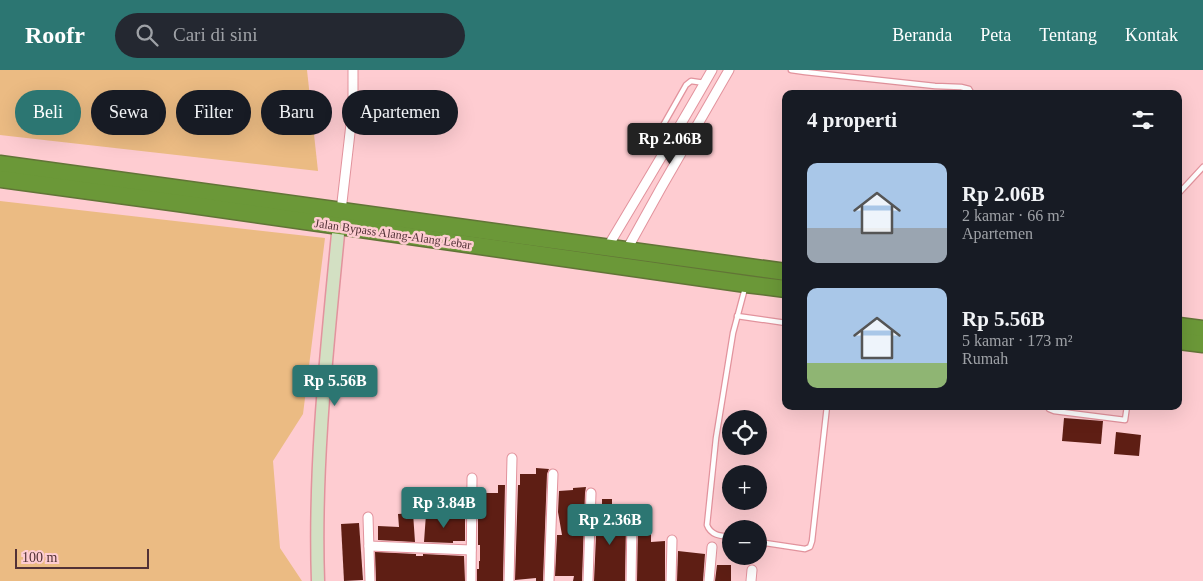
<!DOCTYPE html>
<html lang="id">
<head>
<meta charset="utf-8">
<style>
  :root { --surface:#171b24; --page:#242831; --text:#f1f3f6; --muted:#9ea1a6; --accent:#2c7672 }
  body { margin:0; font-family:Georgia,serif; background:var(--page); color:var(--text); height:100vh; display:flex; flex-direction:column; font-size:19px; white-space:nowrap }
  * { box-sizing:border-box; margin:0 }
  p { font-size:16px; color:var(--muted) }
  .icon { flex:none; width:28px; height:28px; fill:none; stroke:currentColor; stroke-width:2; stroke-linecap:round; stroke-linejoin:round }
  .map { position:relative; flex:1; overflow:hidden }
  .drawer { position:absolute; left:782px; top:20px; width:400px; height:320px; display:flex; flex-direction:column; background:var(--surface); border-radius:10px; box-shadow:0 5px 20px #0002 }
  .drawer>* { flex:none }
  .banner { position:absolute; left:15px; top:20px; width:475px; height:45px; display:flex; gap:10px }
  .tools { position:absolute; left:722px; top:340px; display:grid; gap:10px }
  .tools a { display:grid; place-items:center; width:45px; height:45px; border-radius:50%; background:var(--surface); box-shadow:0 5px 20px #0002; font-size:25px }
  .scale { position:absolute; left:15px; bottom:12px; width:134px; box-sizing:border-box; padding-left:5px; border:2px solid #523136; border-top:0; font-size:14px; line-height:18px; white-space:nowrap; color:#523136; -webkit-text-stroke:4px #feccd1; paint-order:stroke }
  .price { position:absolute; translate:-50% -42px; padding:0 11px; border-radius:5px; background:var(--accent); color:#fff; font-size:16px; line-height:32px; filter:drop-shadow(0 1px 2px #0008) }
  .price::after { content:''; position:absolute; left:50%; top:30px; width:15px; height:11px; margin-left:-8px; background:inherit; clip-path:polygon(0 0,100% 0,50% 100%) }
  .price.active { background:#222; color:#fff }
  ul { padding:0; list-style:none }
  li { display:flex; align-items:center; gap:15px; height:125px; padding:0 25px }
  li span { display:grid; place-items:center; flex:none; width:140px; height:100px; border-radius:10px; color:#555 }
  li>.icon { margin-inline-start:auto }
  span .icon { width:60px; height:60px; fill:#fffc; stroke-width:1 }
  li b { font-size:21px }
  h2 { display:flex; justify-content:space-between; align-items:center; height:60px; padding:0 25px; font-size:21px }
  .pill { padding:0 18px; border-radius:22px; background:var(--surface); box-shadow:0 5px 20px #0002; font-size:18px; line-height:45px }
  .pill.active { background:var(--accent); color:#fff }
  header { display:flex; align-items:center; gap:30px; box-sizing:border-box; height:70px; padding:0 25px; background:var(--accent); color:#fff }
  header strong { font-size:24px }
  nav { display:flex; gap:28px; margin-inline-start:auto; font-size:18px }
  .search { width:350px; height:45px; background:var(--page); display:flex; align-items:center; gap:12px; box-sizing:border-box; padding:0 18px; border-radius:28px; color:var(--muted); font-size:19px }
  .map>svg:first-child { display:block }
  .green { fill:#ebbb83 }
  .building { fill:#5e1e14 }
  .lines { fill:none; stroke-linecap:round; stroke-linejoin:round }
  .lane-casing { stroke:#e2939d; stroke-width:7 }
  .street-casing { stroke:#e2939d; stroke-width:11 }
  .secondary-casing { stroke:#e2939d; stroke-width:15 }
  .highway-casing { stroke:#627437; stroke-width:19 }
  .lane { stroke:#fff; stroke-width:4.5 }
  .street { stroke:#fff; stroke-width:9 }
  .secondary { stroke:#d3e0c3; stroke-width:12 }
  .highway { stroke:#6b9838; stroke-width:16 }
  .labels { text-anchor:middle; stroke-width:5; stroke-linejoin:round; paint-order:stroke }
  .street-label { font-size:12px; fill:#523136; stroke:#feccd1 }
</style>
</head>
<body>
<header>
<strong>Roofr</strong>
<div class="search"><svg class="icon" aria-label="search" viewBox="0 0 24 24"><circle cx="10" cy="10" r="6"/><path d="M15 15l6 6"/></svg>Cari di sini</div>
<nav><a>Beranda</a><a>Peta</a><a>Tentang</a><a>Kontak</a></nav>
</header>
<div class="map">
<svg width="1203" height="511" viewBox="0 0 1203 511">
  <rect width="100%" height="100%" fill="#feccd1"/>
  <g class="green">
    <path d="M 0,0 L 307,0 L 318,101 L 0,65 Z"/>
    <path d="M 0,131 L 325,168 L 303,344 L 273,391 L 280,478 L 302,511 L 0,511 Z"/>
  </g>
  <g class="building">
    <path d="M 1064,348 L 1103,351 L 1101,374 L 1062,371 Z"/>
    <path d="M 1116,362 L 1141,365 L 1139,386 L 1114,384 Z"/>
    <path d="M 536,398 L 549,399 L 547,404 L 543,511 L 536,511 L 536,508 L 515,510 L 518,415 L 520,415 L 520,404 L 536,404 Z"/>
    <path d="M 498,415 L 505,415 L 503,511 L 477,511 L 477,499 L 479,499 L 479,491 L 480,491 L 480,475 L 478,475 L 478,448 L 479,448 L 480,438 L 481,438 L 482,423 L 498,423 Z"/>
    <path d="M 586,417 L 585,423 L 582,511 L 573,511 L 574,506 L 555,506 L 557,465 L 562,465 L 558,442 L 559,421 L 573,420 L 573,418 Z"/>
    <path d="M 442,421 L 464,421 L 464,431 L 442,430 Z"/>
    <path d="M 602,429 L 612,429 L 612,451 L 622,451 L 622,452 L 626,452 L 625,511 L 594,511 L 597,444 L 602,444 Z"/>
    <path d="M 413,443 L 415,472 L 378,470 L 378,456 L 399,457 L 398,444 Z"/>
    <path d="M 440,443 L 452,443 L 451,448 L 465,448 L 465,471 L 453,471 L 453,473 L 424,472 L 426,444 L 440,445 Z"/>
    <path d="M 651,451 L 651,472 L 665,471 L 665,511 L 637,511 L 638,452 Z"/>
    <path d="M 359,453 L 363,510 L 344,511 L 341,454 Z"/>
    <path d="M 678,481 L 705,484 L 703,511 L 677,511 Z"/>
    <path d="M 375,482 L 416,484 L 416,486 L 423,486 L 423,484 L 464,486 L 465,511 L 376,511 Z"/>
    <path d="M 717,495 L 731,495 L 731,511 L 715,511 Z"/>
  </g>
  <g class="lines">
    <defs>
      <g id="lane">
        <path d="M 791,0 L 805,2 L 935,16 L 961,17 L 969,19 L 972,24"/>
        <path d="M 677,91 C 668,84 659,77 657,66 L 686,15 L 691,11 L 705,13"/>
        <path d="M 1179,123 L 1203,97"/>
        <path d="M 737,246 L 786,253"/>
        <path d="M 1049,336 L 1049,339 L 1054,341 L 1125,350 L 1127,336"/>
        <path d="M 731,467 C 722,466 711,466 707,455 L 716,368 L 733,263 L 745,218"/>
        <path d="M 759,472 L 805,479 L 810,477 L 812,471 L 827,336"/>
      </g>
      <g id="street">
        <path d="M 341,141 L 351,54 L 353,32 L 353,0"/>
        <path d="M 607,178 C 642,119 678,60 712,0"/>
        <path d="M 626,181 L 661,118 L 729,0"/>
        <path d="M 425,436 L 472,437"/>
        <path d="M 368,447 L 370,511"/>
        <path d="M 369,476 L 471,480"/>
        <path d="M 471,511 L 472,408"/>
        <path d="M 509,511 L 512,388"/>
        <path d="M 549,511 L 553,404"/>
        <path d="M 588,511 L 591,423"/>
        <path d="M 631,511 L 632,446"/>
        <path d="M 671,511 L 672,470"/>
        <path d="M 709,511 L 712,477"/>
        <path d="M 751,511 L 752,500"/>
      </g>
      <path id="secondary" d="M 318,511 C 314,395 327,279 338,164"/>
      <g id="highway">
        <path d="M 0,94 L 786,202"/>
        <path d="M 0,109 L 178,133 L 746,214 L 786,219"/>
        <path d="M 1179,256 L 1203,259"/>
        <path d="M 1179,271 L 1203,274"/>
      </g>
    </defs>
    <use href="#lane" class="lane-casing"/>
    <use href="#street" class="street-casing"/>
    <use href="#secondary" class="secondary-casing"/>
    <use href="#highway" class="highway-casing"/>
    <use href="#lane" class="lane"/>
    <use href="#street" class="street"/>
    <use href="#secondary" class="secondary"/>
    <use href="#highway" class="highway"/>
  </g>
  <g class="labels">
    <g class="street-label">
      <text transform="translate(393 164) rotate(8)" y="4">Jalan Bypass Alang-Alang Lebar</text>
    </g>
  </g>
</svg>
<div class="tools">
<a><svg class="icon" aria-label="locate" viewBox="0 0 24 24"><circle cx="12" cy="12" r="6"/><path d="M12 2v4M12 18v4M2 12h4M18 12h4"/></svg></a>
<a>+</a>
<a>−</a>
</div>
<div class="scale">100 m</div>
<b class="price active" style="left:670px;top:95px">Rp 2.06B</b>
<b class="price" style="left:335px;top:337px">Rp 5.56B</b>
<b class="price" style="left:444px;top:459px">Rp 3.84B</b>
<b class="price" style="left:610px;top:476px">Rp 2.36B</b>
<div class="banner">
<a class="pill active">Beli</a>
<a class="pill">Sewa</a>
<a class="pill">Filter</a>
<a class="pill">Baru</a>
<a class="pill">Apartemen</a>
</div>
<section class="drawer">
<h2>4 properti<svg class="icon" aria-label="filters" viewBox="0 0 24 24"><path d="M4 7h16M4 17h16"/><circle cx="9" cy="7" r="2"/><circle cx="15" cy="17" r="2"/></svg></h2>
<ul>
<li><span style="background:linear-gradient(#a9c7e8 65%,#9aa5b1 0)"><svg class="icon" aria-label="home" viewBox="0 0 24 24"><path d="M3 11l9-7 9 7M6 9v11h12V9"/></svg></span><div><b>Rp 2.06B</b><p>2 kamar · 66 m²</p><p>Apartemen</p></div></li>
<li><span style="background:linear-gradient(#a9c7e8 75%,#8fb573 0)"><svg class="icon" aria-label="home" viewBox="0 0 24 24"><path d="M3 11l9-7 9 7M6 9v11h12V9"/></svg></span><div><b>Rp 5.56B</b><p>5 kamar · 173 m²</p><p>Rumah</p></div></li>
</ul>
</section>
</div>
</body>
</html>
